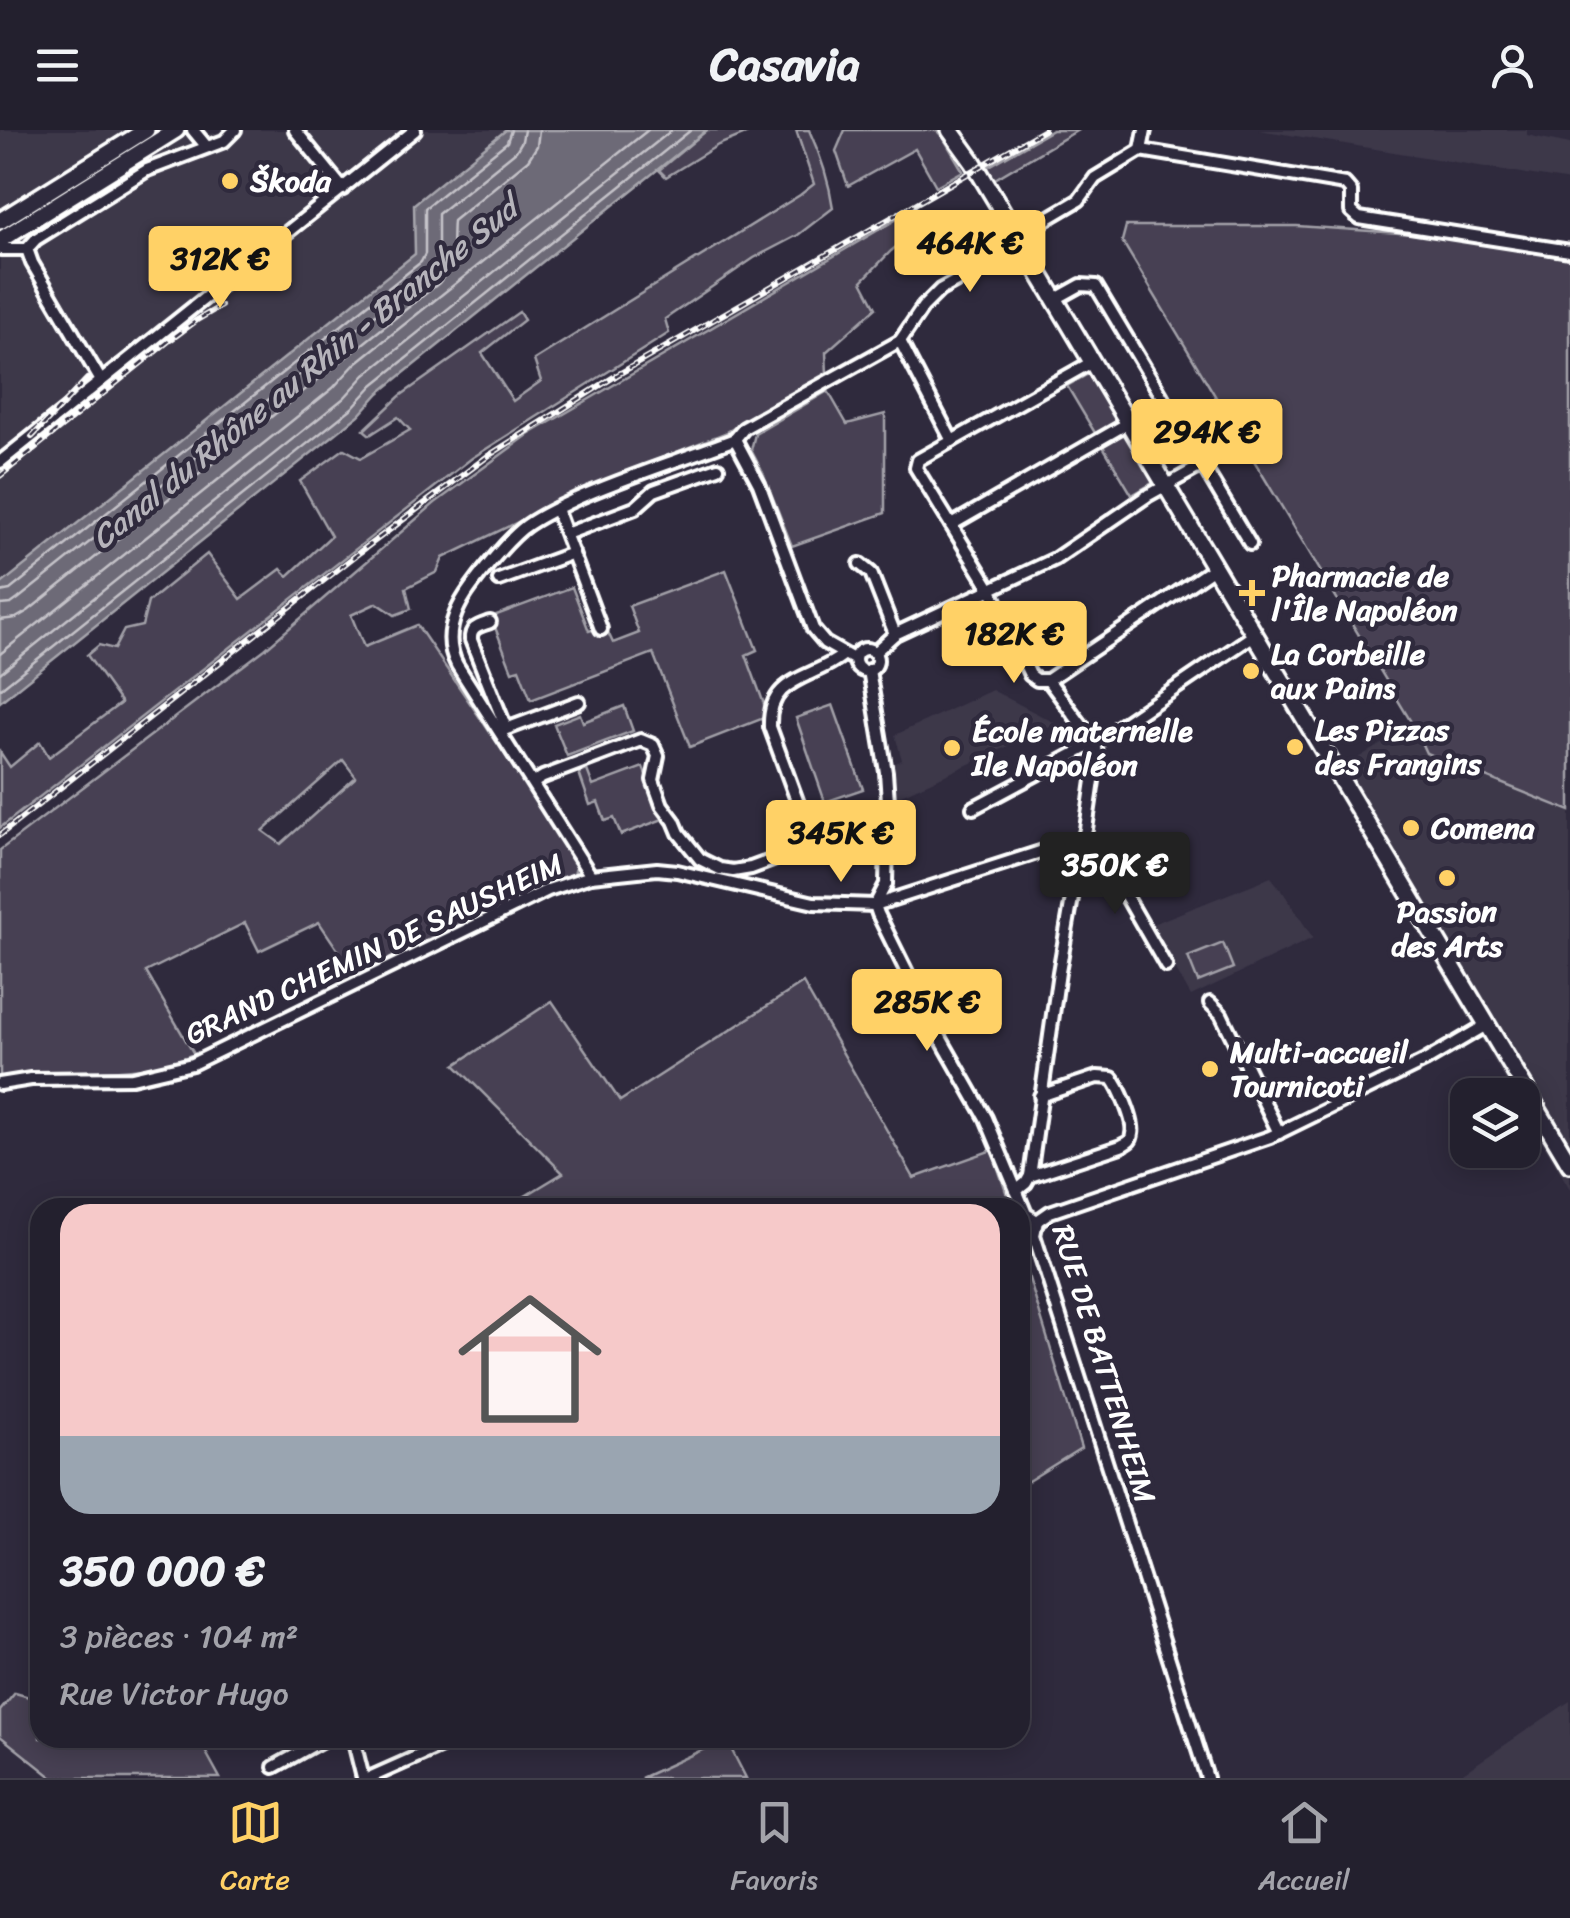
<!DOCTYPE html>
<html lang="fr">
<head>
<meta charset="utf-8">
<style>
  :root { --surface:#23202e; --page:#2b2836; --text:#f1f3f6; --muted:#a3a3aa; --line:#403e4a; --accent:#ffd166 }
  body { margin:0; font-family:Sriracha,sans-serif; background:var(--page); color:var(--text); height:100vh; display:flex; flex-direction:column; font-size:38px; white-space:nowrap }
  * { box-sizing:border-box; margin:0 }
  p { font-size:32px; color:var(--muted) }
  .icon { flex:none; width:55px; height:55px; fill:none; stroke:currentColor; stroke-width:2; stroke-linecap:round; stroke-linejoin:round }
  .map { position:relative; flex:1; overflow:hidden }
  .drawer { position:absolute; left:30px; top:1068px; width:1000px; height:550px; display:flex; flex-direction:column; background:var(--surface); border-radius:30px; box-shadow:0 5px 25px #0003,0 0 0 2px var(--line) }
  .drawer>* { flex:none }
  .fabs { position:absolute; left:1450px; top:948px; display:grid; gap:20px }
  .fabs a { display:grid; place-items:center; width:90px; height:90px; border-radius:20px; background:var(--surface); box-shadow:0 5px 25px #0003,0 0 0 2px var(--line); font-size:50px }
  .price { position:absolute; translate:-50% -85px; padding:0 22px; border-radius:10px; background:var(--accent); color:#111; font-size:32px; line-height:65px; filter:drop-shadow(0 2px 5px #0008) }
  .price::after { content:''; position:absolute; left:50%; top:60px; width:30px; height:22px; margin-left:-15px; background:inherit; clip-path:polygon(0 0,100% 0,50% 100%) }
  .price.selected { background:#222; color:#fff }
  ul { padding:0; list-style:none }
  li { display:grid; align-content:center; gap:20px; height:530px; padding:0 30px }
  li span { display:grid; place-items:center; height:310px; border-radius:30px; color:#555 }
  li>.icon { margin-inline-start:auto }
  span .icon { width:180px; height:180px; fill:#fffc; stroke-width:1 }
  li b { font-size:42px }
  header { display:flex; justify-content:space-between; align-items:center; height:130px; padding:0 30px; background:var(--surface); font-size:45px; font-weight:800 }
  .tab-bar { display:flex; justify-content:space-around; align-items:center; height:140px; border-top:2px solid var(--line); background:var(--surface); font-size:28px; color:var(--muted) }
  .tab-bar a { display:grid; justify-items:center; gap:5px }
  .tab-bar .selected { color:var(--accent) }
  .map>svg:first-child { display:block }
  .built { fill:#3c3749 }
  .green { fill:#464152; stroke:#a2a0a8; stroke-width:2.5; fill-rule:evenodd }
  .water { fill:#6d6a77; stroke:#a7a6ad; stroke-width:2.5 }
  .lines { fill:none; stroke-linecap:round; stroke-linejoin:round }
  .shore { stroke:#c5c3c9; stroke-width:2.5 }
  .minor-casing { stroke:#fff; stroke-width:18 }
  .primary-casing { stroke:#fff; stroke-width:22 }
  .minor { stroke:#2f2a3d; stroke-width:10 }
  .primary { stroke:#2f2a3d; stroke-width:15 }
  .rail-casing { stroke:#fff; stroke-width:6 }
  .rail { stroke:#2f2a3d; stroke-width:2.5; stroke-dasharray:8; stroke-linecap:butt }
  .poi-dot { fill:#ffd166; stroke:#2f2a3d; stroke-width:4 }
  .labels { text-anchor:middle; stroke-width:9; stroke-linejoin:round; paint-order:stroke }
  .poi-label { font-size:30px; font-weight:bold; fill:#fff; stroke:#2f2a3d; text-anchor:start }
  .street-label { font-size:30px; fill:#fff; stroke:#2f2a3d }
  .water-label { font-size:32px; font-style:italic; fill:#b6b4bb; stroke:#2f2a3d }
</style>
</head>
<body>
<header><svg class="icon" aria-label="menu" viewBox="0 0 24 24"><path d="M4 6h16M4 12h16M4 18h16"/></svg>Casavia<svg class="icon" aria-label="person" viewBox="0 0 24 24"><circle cx="12" cy="8" r="4"/><path d="M4 21q1-7 8-7t8 7"/></svg></header>
<div class="map">
<svg width="1570" height="1648" viewBox="0 0 1570 1648">
  <rect width="100%" height="100%" fill="#2f2a3d"/>
  <filter id="ink" filterUnits="userSpaceOnUse"><feTurbulence type="fractalNoise" baseFrequency=".01" numOctaves="2"/><feDisplacementMap in="SourceGraphic" scale="20" xChannelSelector="R" yChannelSelector="G"/><feConvolveMatrix kernelMatrix="1 2 1 2 8 2 1 2 1" color-interpolation-filters="sRGB"/></filter>
  <g filter="url(#ink)">
    <g class="built">
      <path d="M 0,0 L 201,0 L 205,5 L 230,0 L 506,0 L 414,74 L 416,124 L 0,455 Z"/>
      <path d="M 1259,0 L 1527,0 L 1527,5 L 1570,14 L 1570,51 Z"/>
      <path d="M 992,560 L 1057,594 L 897,667 L 892,634 L 902,630 L 895,605 Z"/>
      <path d="M 1413,595 L 1426,623 L 1570,681 L 1570,1059 L 1523,979 L 1522,965 L 1514,965 L 1326,647 Z"/>
      <path d="M 1271,747 L 1283,762 L 1313,808 L 1191,866 L 1150,795 Z"/>
      <path d="M 1570,1571 L 1570,1648 L 1457,1648 L 1457,1647 Z"/>
    </g>
    <g class="green">
      <path d="M 707,0 L 747,0 L 748,3 L 718,15 L 666,47 L 659,40 Z"/>
      <path d="M 796,0 L 809,0 C 821,26 829,50 833,78 L 798,105 L 754,128 L 665,189 L 669,203 L 472,328 L 0,698 L 0,622 L 10,637 L 40,612 L 49,627 L 121,573 L 87,525 L 99,515 L 114,519 L 124,500 L 142,496 L 148,472 L 207,424 L 241,469 L 281,439 L 288,446 L 331,406 L 300,351 L 344,319 L 361,328 L 410,300 L 398,287 L 370,305 L 364,300 L 400,266 L 519,182 L 524,190 L 482,223 L 513,271 L 541,251 L 534,230 L 800,65 L 814,54 Z"/>
      <path d="M 845,0 L 936,0 L 943,7 L 963,41 L 936,56 L 915,19 L 848,56 L 836,21 Z"/>
      <path d="M 1052,0 L 1078,0 L 993,50 L 986,38 Z"/>
      <path d="M 916,78 L 926,93 L 891,121 L 862,151 L 876,178 L 826,222 L 827,244 L 725,303 L 603,351 L 443,428 L 437,442 L 406,458 L 411,479 L 395,485 L 377,473 L 351,485 L 364,517 L 417,495 L 578,732 L 574,744 L 356,847 L 319,792 L 259,821 L 245,793 L 146,842 L 194,924 C 132,951 64,935 0,949 L 0,720 L 265,519 L 435,373 L 528,305 ZM 343,630 L 356,647 L 281,714 L 263,701 Z"/>
      <path d="M 1126,96 L 1297,96 L 1429,105 L 1570,128 L 1570,681 L 1426,623 L 1413,595 L 1122,111 Z"/>
      <path d="M 1090,243 L 1154,352 L 1132,365 L 1067,256 Z"/>
      <path d="M 828,261 L 847,294 L 885,284 L 885,383 L 792,416 L 763,343 L 751,320 L 755,304 Z"/>
      <path d="M 726,440 L 757,520 L 746,525 L 764,574 L 764,588 L 690,617 L 653,523 L 531,570 L 519,539 L 512,541 L 491,487 L 572,457 L 589,501 L 605,496 L 613,513 L 639,503 L 629,476 Z"/>
      <path d="M 833,575 L 863,659 L 825,672 L 796,588 Z"/>
      <path d="M 624,576 L 633,601 L 567,626 L 554,594 L 580,584 L 583,592 Z"/>
      <path d="M 643,637 L 663,689 L 621,705 L 614,688 L 605,691 L 598,672 L 590,675 L 579,643 L 587,640 L 593,656 Z"/>
      <path d="M 1223,813 L 1233,838 L 1198,852 L 1188,827 Z"/>
      <path d="M 803,853 L 914,1048 L 992,1020 L 1011,1077 L 507,1077 L 563,1043 L 455,935 L 552,871 L 620,971 Z"/>
      <path d="M 1020,1119 L 1081,1318 L 1020,1356 Z"/>
      <path d="M 15,1563 L 40,1570 L 40,1608 L 198,1608 L 220,1648 L 53,1648 L 0,1606 L 0,1581 Z"/>
      <path d="M 726,1609 L 746,1648 L 641,1648 Z"/>
    </g>
    <path class="water" d="M 506,0 L 707,0 L 379,263 L 359,285 L 0,572 L 0,455 L 415,124 L 414,74 Z"/>
    <g class="lines">
      <g class="shore">
        <path d="M 0,462 L 10,460 L 421,132 L 425,124 L 425,78 L 507,12 L 511,0"/>
        <path d="M 0,475 L 11,474 L 18,469 L 430,141 L 438,125 L 438,84 L 516,21 L 522,11 L 524,0"/>
        <path d="M 0,490 L 16,488 L 28,481 L 439,153 C 456,134 451,114 453,91 L 528,30 L 537,16 L 539,0"/>
        <path d="M 0,524 L 333,258 L 356,233 L 648,0"/>
        <path d="M 0,543 L 344,268 L 365,245 L 672,0"/>
        <path d="M 0,559 L 352,278 L 373,255 L 691,0"/>
      </g>
      <defs>
        <g id="minor">
          <path d="M 193,0 L 207,17"/>
          <path d="M 295,0 L 343,59"/>
          <path d="M 1141,20 L 1145,0"/>
          <path d="M 0,119 L 27,119"/>
          <path d="M 27,119 L 36,109 L 147,40 L 224,11 L 235,0"/>
          <path d="M 27,119 L 32,133 L 101,251"/>
          <path d="M 1054,170 L 1081,155 L 1096,156 L 1250,414"/>
          <path d="M 900,211 L 952,311"/>
          <path d="M 735,309 L 759,354 L 813,499 L 825,513 L 855,530"/>
          <path d="M 0,332 L 415,0"/>
          <path d="M 556,379 L 601,499"/>
          <path d="M 951,395 L 1128,293"/>
          <path d="M 566,404 L 635,378 L 654,361 L 718,338"/>
          <path d="M 860,434 L 871,443 L 895,504"/>
          <path d="M 499,450 L 573,423"/>
          <path d="M 490,492 C 479,496 470,497 471,510 L 506,598"/>
          <circle cx="866" cy="530" r="11"/>
          <path d="M 875,522 L 895,504 L 1055,429 L 1147,366 L 1228,321"/>
          <path d="M 869,540 L 886,642 L 888,671 L 886,754 L 875,775 L 878,784 L 933,895 L 986,988 L 1026,1084 L 1037,1091"/>
          <path d="M 1048,550 L 1214,438"/>
          <path d="M 501,601 L 579,572"/>
          <path d="M 533,653 L 543,647 L 641,610 L 653,615 L 658,626 L 653,650 L 662,675 L 674,691 L 679,703 L 700,729 L 720,739 L 733,741 L 751,738 L 888,687"/>
          <path d="M 973,678 L 1095,613 L 1048,550 L 1037,550 L 1030,545 L 991,460 L 916,338 L 918,330 L 1092,232"/>
          <path d="M 813,714 L 770,597 C 768,546 812,550 843,525"/>
          <path d="M 591,746 L 457,535 C 443,508 454,480 471,457 C 486,437 503,415 522,399 C 538,386 558,378 576,369 C 628,346 683,329 735,309 L 744,298 L 900,211 L 923,177 L 940,160 L 1011,121 L 1028,100 L 1079,70 L 1095,48 L 1141,20 L 1345,54 L 1351,61 L 1351,81 L 1359,88 L 1570,121"/>
          <path d="M 1210,873 L 1221,884 L 1279,1003"/>
          <path d="M 0,954 L 31,949 L 132,948 L 192,934 L 548,760 L 591,746 L 657,739 L 677,741 L 814,773 L 875,775 L 1068,713 L 1075,713 L 1102,724 L 1166,836"/>
          <path d="M 1030,1046 L 1121,1016 C 1128,1012 1131,1012 1132,1004 C 1135,992 1119,956 1112,948 L 1097,947 L 1040,966"/>
          <path d="M 1016,1061 L 1026,1053 L 1030,1046 L 1059,842 L 1079,728 L 1086,699 L 1097,623 L 1095,613 L 1254,505"/>
          <path d="M 1037,1091 L 1034,1105 L 1207,1648"/>
          <path d="M 1037,1091 L 1050,1082 L 1270,1007 L 1425,931 L 1488,894"/>
          <path d="M 353,1608 L 363,1648"/>
          <path d="M 274,1637 L 326,1608"/>
          <path d="M 369,1648 L 459,1608"/>
        </g>
        <g id="primary">
          <path d="M 950,0 L 973,32 L 1570,1034"/>
          <path d="M 0,91 L 146,0"/>
          <path d="M 0,110 L 176,0"/>
        </g>
      </defs>
      <use href="#minor" class="minor-casing"/>
      <use href="#primary" class="primary-casing"/>
      <use href="#minor" class="minor"/>
      <use href="#primary" class="primary"/>
      <defs>
        <g id="rail">
          <path d="M 32,307 L 87,249"/>
          <path d="M 0,346 L 170,210 L 197,190 L 221,176"/>
          <path d="M 0,705 L 360,422 L 488,326 L 617,245 L 1044,0"/>
        </g>
      </defs>
      <use href="#rail" class="rail-casing"/>
      <use href="#rail" class="rail"/>
    </g>
  </g>
  <g class="poi-dot">
    <circle cx="230" cy="51" r="10"/>
    <path d="M1247 448h10v10h10v10h-10v10h-10v-10h-10v-10h10z"/>
    <circle cx="1251" cy="541" r="10"/>
    <circle cx="1295" cy="617" r="10"/>
    <circle cx="952" cy="618" r="10"/>
    <circle cx="1411" cy="698" r="10"/>
    <circle cx="1447" cy="748" r="10"/>
    <circle cx="1210" cy="939" r="10"/>
  </g>
  <g class="labels">
    <g class="poi-label">
      <text x="250" y="61">Škoda</text>
      <text x="1272" y="456">Pharmacie de<tspan x="1272" dy="34">l'Île Napoléon</tspan></text>
      <text x="1271" y="534">La Corbeille<tspan x="1271" dy="34">aux Pains</tspan></text>
      <text x="1315" y="610">Les Pizzas<tspan x="1315" dy="34">des Frangins</tspan></text>
      <text x="972" y="611">École maternelle<tspan x="972" dy="34">Ile Napoléon</tspan></text>
      <text x="1431" y="708">Comena</text>
      <text x="1447" y="792" text-anchor="middle">Passion<tspan x="1447" dy="34">des Arts</tspan></text>
      <text x="1230" y="932">Multi-accueil<tspan x="1230" dy="34">Tournicoti</tspan></text>
    </g>
    <g class="street-label">
      <text transform="translate(374 819) rotate(-25)" y="10">GRAND CHEMIN DE SAUSHEIM</text>
      <text transform="translate(1104 1234) rotate(73)" y="10">RUE DE BATTENHEIM</text>
    </g>
    <g class="water-label">
      <text transform="translate(304 243) rotate(-39)" y="11">Canal du Rhône au Rhin - Branche Sud</text>
    </g>
  </g>
</svg>
<div class="fabs">
<a><svg class="icon" aria-label="layers" viewBox="0 0 24 24"><path d="M12 4l9 5-9 5-9-5zM3 14l9 5 9-5"/></svg></a>
</div>
<b class="price" style="left:970px;top:165px">464K €</b>
<b class="price" style="left:220px;top:181px">312K €</b>
<b class="price" style="left:1207px;top:354px">294K €</b>
<b class="price" style="left:1014px;top:556px">182K €</b>
<b class="price" style="left:841px;top:755px">345K €</b>
<b class="price selected" style="left:1115px;top:787px">350K €</b>
<b class="price" style="left:927px;top:924px">285K €</b>
<section class="drawer">
<ul>
<li><span style="background:linear-gradient(#f6c9c9 75%,#9aa5b1 0)"><svg class="icon" aria-label="home" viewBox="0 0 24 24"><path d="M3 11l9-7 9 7M6 9v11h12V9"/></svg></span><div><b>350 000 €</b><p>3 pièces · 104 m²</p><p>Rue Victor Hugo</p></div></li>
</ul>
</section>
</div>
<nav class="tab-bar">
<a class="selected"><svg class="icon" aria-label="map" viewBox="0 0 24 24"><path d="M3 6l6-2 6 2 6-2v14l-6 2-6-2-6 2zM9 4v14M15 6v14"/></svg>Carte</a>
<a><svg class="icon" aria-label="saved" viewBox="0 0 24 24"><path d="M7 4h10v16l-5-4-5 4z"/></svg>Favoris</a>
<a><svg class="icon" aria-label="home" viewBox="0 0 24 24"><path d="M3 11l9-7 9 7M6 9v11h12V9"/></svg>Accueil</a>
</nav>
</body>
</html>
